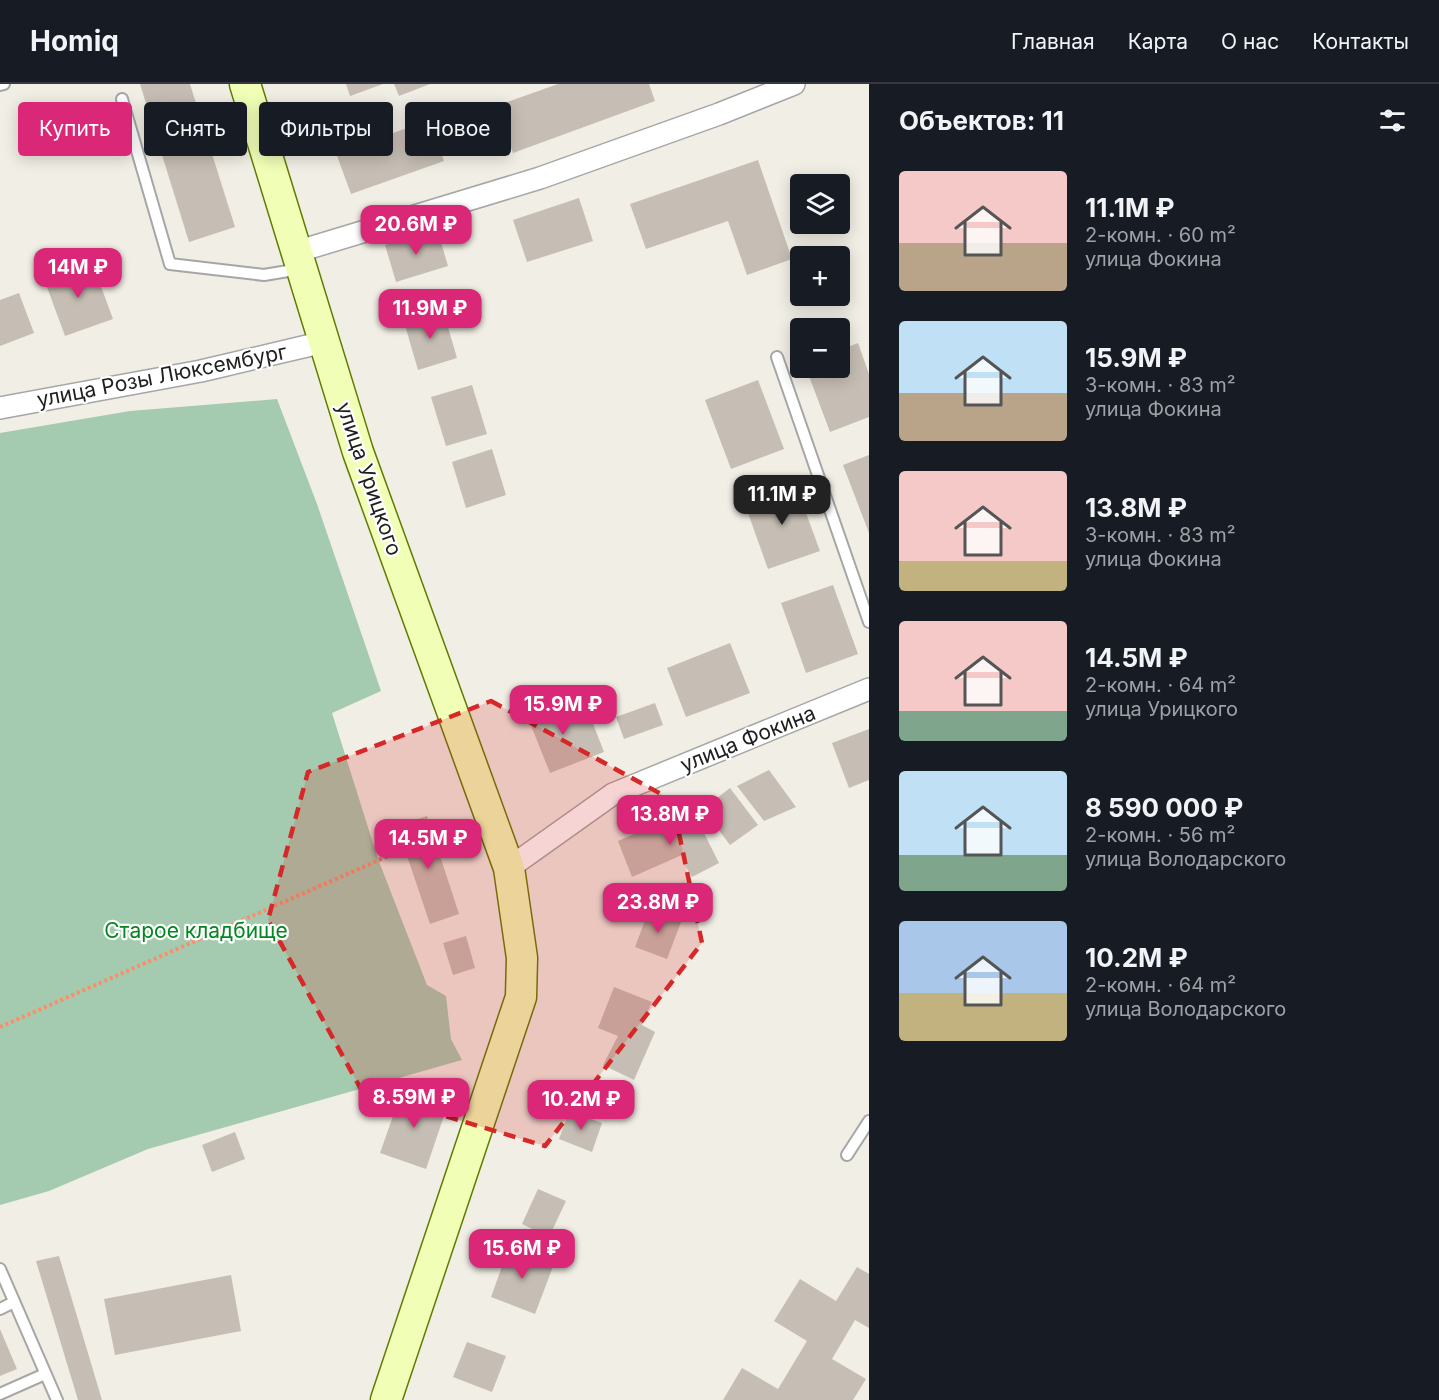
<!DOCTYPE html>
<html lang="ru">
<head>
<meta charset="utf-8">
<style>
  :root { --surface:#171b24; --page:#20242c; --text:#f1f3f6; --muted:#9ea1a6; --line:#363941; --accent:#db2777 }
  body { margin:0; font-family:Inter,sans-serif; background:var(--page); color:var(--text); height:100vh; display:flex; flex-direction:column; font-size:22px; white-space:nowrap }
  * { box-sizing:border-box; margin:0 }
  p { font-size:20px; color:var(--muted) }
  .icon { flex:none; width:33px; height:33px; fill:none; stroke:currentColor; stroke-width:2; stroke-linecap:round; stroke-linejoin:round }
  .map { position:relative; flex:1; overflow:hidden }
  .sheet { display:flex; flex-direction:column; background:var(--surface); width:570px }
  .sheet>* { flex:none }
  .hud { position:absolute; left:18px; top:18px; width:570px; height:54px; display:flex; gap:12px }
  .tools { position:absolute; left:790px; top:90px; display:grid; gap:12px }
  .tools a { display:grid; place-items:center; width:60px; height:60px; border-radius:6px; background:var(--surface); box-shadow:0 3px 15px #0003; font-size:30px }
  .price { position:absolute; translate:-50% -51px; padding:0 14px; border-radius:12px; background:var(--accent); color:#fff; font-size:20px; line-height:39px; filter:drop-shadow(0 2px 3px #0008) }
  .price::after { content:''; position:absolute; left:50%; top:36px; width:18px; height:14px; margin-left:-9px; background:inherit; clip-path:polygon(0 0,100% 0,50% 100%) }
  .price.active { background:#222; color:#fff }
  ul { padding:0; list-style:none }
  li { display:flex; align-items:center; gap:18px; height:150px; padding:0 30px }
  li span { display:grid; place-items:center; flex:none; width:168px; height:120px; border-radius:6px; color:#555 }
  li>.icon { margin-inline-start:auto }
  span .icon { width:72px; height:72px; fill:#fffc; stroke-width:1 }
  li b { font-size:26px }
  h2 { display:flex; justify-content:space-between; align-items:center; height:72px; padding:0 30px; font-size:26px }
  .tag { padding:0 21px; border-radius:6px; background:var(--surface); box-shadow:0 3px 15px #0003; font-size:21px; line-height:54px }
  .tag.active { background:var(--accent); color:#fff }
  header { display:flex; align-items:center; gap:36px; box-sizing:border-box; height:84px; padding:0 30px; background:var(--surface); border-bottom:2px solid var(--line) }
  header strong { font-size:28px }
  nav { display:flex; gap:33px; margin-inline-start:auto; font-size:21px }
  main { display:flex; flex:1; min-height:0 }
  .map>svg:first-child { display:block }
  .cemetery { fill:#a4cbaf }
  .building { fill:#c6beb4 }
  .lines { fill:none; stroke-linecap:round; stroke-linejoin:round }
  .lane-casing { stroke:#a6a6a6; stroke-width:14 }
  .street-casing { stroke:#a6a6a6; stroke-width:24 }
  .secondary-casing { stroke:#5e7c00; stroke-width:33 }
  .path { stroke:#ff8b67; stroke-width:4; stroke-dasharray:3 3; stroke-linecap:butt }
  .lane { stroke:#fff; stroke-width:10 }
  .street { stroke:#fff; stroke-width:21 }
  .secondary { stroke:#f0feb6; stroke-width:30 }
  .marked { fill:#d62828; fill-opacity:0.2; stroke:#d62828; stroke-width:4.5; stroke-dasharray:12 8; stroke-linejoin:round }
  .labels { text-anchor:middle; stroke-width:4.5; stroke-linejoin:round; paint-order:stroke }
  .street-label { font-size:21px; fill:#1f1f1f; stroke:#fff }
  .park-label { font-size:21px; fill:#048720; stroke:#fff }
</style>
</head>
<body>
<header>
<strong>Homiq</strong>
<nav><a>Главная</a><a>Карта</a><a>О нас</a><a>Контакты</a></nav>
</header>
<main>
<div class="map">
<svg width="869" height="1316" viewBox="0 0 869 1316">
  <rect width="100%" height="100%" fill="#f1eee5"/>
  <path class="cemetery" d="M 277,315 L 317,420 L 381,607 L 332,629 L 378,775 L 427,901 L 446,912 L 451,955 L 462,976 L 148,1065 L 49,1107 L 0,1121 L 0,349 L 130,327 Z"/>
  <g class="building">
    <path d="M 140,0 L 190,0 L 235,143 L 189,158 Z"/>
    <path d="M 346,0 L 383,0 L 350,12 Z"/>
    <path d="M 394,0 L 430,0 L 399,12 Z"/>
    <path d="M 558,0 L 649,0 L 655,17 L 513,69 L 496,22 Z"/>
    <path d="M 430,36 L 444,77 L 351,110 L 336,69 Z"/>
    <path d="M 758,76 L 792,175 L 747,191 L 728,137 L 646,165 L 630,120 Z"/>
    <path d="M 579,114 L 593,157 L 527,178 L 513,136 Z"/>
    <path d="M 437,145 L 448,182 L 396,198 L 385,161 Z"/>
    <path d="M 92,178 L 113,235 L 65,252 L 44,195 Z"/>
    <path d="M 19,209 L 34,249 L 0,262 L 0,216 Z"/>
    <path d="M 443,226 L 457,274 L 418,286 L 404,238 Z"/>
    <path d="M 858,259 L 869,290 L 869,333 L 830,348 L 806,284 L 840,284 L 840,266 Z"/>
    <path d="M 758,296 L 784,365 L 731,385 L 705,316 Z"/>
    <path d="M 472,301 L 487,350 L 446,362 L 431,313 Z"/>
    <path d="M 492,365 L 506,411 L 466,424 L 452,378 Z"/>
    <path d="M 869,371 L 869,449 L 843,381 Z"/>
    <path d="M 795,399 L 820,467 L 768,485 L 744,418 Z"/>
    <path d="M 833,501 L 858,570 L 806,589 L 781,519 Z"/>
    <path d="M 730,559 L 750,609 L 686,633 L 667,584 Z"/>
    <path d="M 549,614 L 557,635 L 587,624 L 604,668 L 550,689 L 524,624 Z"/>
    <path d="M 655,619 L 663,641 L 624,655 L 616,633 Z"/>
    <path d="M 869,645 L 869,696 L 849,704 L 832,659 Z"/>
    <path d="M 769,686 L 796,723 L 764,737 L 737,702 Z"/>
    <path d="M 730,704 L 758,741 L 730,761 L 703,725 Z"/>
    <path d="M 692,725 L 719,779 L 692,793 L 686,783 L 682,771 L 632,793 L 618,757 Z"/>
    <path d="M 427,732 L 459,830 L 430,840 L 397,742 Z"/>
    <path d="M 649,826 L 681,838 L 667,875 L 635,863 Z"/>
    <path d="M 466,852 L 475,884 L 453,891 L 443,859 Z"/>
    <path d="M 614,903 L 652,918 L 642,941 L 655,948 L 634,996 L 603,981 L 618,952 L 598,944 Z"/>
    <path d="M 403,1004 L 448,1020 L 426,1085 L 380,1069 Z"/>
    <path d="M 569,1027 L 602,1039 L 592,1068 L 559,1055 Z"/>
    <path d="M 235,1048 L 245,1075 L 212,1088 L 202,1061 Z"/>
    <path d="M 538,1105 L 566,1117 L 549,1153 L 522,1140 Z"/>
    <path d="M 509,1163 L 554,1180 L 535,1230 L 491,1213 Z"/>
    <path d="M 59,1172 L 102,1316 L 78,1316 L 36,1177 Z"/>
    <path d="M 857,1183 L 869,1190 L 869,1244 L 855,1236 L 832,1275 L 866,1295 L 853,1316 L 723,1316 L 742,1284 L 778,1305 L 807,1257 L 774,1237 L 800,1195 L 836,1217 Z"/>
    <path d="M 231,1191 L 241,1247 L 115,1271 L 104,1215 Z"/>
    <path d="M 0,1245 L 17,1285 L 0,1292 Z"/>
    <path d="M 467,1258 L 506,1272 L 492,1308 L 453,1293 Z"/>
  </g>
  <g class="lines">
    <defs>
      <g id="lane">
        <path d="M 0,1 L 4,0"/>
        <path d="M 122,15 L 170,180 L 264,191 L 300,185"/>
        <path d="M 777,273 L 869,538"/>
        <path d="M 847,1071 L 869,1037"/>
        <path d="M 0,1185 L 57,1316"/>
        <path d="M 0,1225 L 14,1218"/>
        <path d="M 0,1310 L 45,1290"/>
      </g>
      <g id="street">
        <path d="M 296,168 L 540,94 L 719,30 L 794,0"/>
        <path d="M 0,324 L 201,287 L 324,258"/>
        <path d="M 509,784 L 613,710 L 869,605"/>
      </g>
      <path id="secondary" d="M 245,0 L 358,368 L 509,784 L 522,874 L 521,913 L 386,1316"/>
    </defs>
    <use href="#lane" class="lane-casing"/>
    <use href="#street" class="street-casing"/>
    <use href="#secondary" class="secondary-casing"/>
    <g class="path">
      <path d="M 436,762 L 469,748"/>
      <path d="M 0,943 L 404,765"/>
    </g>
    <use href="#lane" class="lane"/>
    <use href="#street" class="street"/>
    <use href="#secondary" class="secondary"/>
  </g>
  <path class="marked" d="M 491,617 L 672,716 L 702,859 L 545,1062 L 362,1007 L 268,836 L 308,688 Z"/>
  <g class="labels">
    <g class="street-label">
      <text transform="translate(162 292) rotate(-11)" y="7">улица Розы Люксембург</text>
      <text transform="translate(369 395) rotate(71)" y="7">улица Урицкого</text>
      <text transform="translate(748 655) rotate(-22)" y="7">улица Фокина</text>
    </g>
    <g class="park-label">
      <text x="196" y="854">Старое кладбище</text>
    </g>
  </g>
</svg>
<div class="tools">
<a><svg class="icon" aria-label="layers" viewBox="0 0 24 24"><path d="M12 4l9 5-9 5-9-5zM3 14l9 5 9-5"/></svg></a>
<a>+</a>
<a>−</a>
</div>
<b class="price" style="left:416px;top:172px">20.6M ₽</b>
<b class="price" style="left:78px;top:215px">14M ₽</b>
<b class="price" style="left:430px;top:256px">11.9M ₽</b>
<b class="price active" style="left:782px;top:442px">11.1M ₽</b>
<b class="price" style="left:563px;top:652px">15.9M ₽</b>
<b class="price" style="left:670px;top:762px">13.8M ₽</b>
<b class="price" style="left:428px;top:786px">14.5M ₽</b>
<b class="price" style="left:658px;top:850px">23.8M ₽</b>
<b class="price" style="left:414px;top:1045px">8.59M ₽</b>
<b class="price" style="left:581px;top:1047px">10.2M ₽</b>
<b class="price" style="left:522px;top:1196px">15.6M ₽</b>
<div class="hud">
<a class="tag active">Купить</a>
<a class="tag">Снять</a>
<a class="tag">Фильтры</a>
<a class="tag">Новое</a>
</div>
</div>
<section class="sheet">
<h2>Объектов: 11<svg class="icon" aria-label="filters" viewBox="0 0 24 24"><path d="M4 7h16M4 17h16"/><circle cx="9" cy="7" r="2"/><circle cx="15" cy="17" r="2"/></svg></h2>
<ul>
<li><span style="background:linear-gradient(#f6c9c9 60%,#b9a48a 0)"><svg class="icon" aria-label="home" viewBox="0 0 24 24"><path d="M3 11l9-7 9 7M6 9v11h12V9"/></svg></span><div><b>11.1M ₽</b><p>2-комн. · 60 m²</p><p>улица Фокина</p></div></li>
<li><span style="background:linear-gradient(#bfe0f5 60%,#b9a48a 0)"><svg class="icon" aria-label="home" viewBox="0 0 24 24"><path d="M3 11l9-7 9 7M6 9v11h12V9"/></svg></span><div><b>15.9M ₽</b><p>3-комн. · 83 m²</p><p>улица Фокина</p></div></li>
<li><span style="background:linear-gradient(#f6c9c9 75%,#c2b280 0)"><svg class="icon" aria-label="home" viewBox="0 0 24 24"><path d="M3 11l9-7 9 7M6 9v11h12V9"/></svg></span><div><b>13.8M ₽</b><p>3-комн. · 83 m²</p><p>улица Фокина</p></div></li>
<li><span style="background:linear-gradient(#f6c9c9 75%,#7fa58c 0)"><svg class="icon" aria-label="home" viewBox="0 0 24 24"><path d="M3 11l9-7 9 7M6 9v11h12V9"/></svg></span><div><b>14.5M ₽</b><p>2-комн. · 64 m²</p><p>улица Урицкого</p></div></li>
<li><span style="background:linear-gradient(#bfe0f5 70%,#7fa58c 0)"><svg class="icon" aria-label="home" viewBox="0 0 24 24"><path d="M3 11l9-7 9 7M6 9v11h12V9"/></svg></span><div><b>8 590 000 ₽</b><p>2-комн. · 56 m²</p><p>улица Володарского</p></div></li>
<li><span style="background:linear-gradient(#a9c7e8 60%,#c2b280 0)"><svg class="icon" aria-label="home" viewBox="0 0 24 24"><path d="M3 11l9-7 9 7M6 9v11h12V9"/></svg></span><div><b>10.2M ₽</b><p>2-комн. · 64 m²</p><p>улица Володарского</p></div></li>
</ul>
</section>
</main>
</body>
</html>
